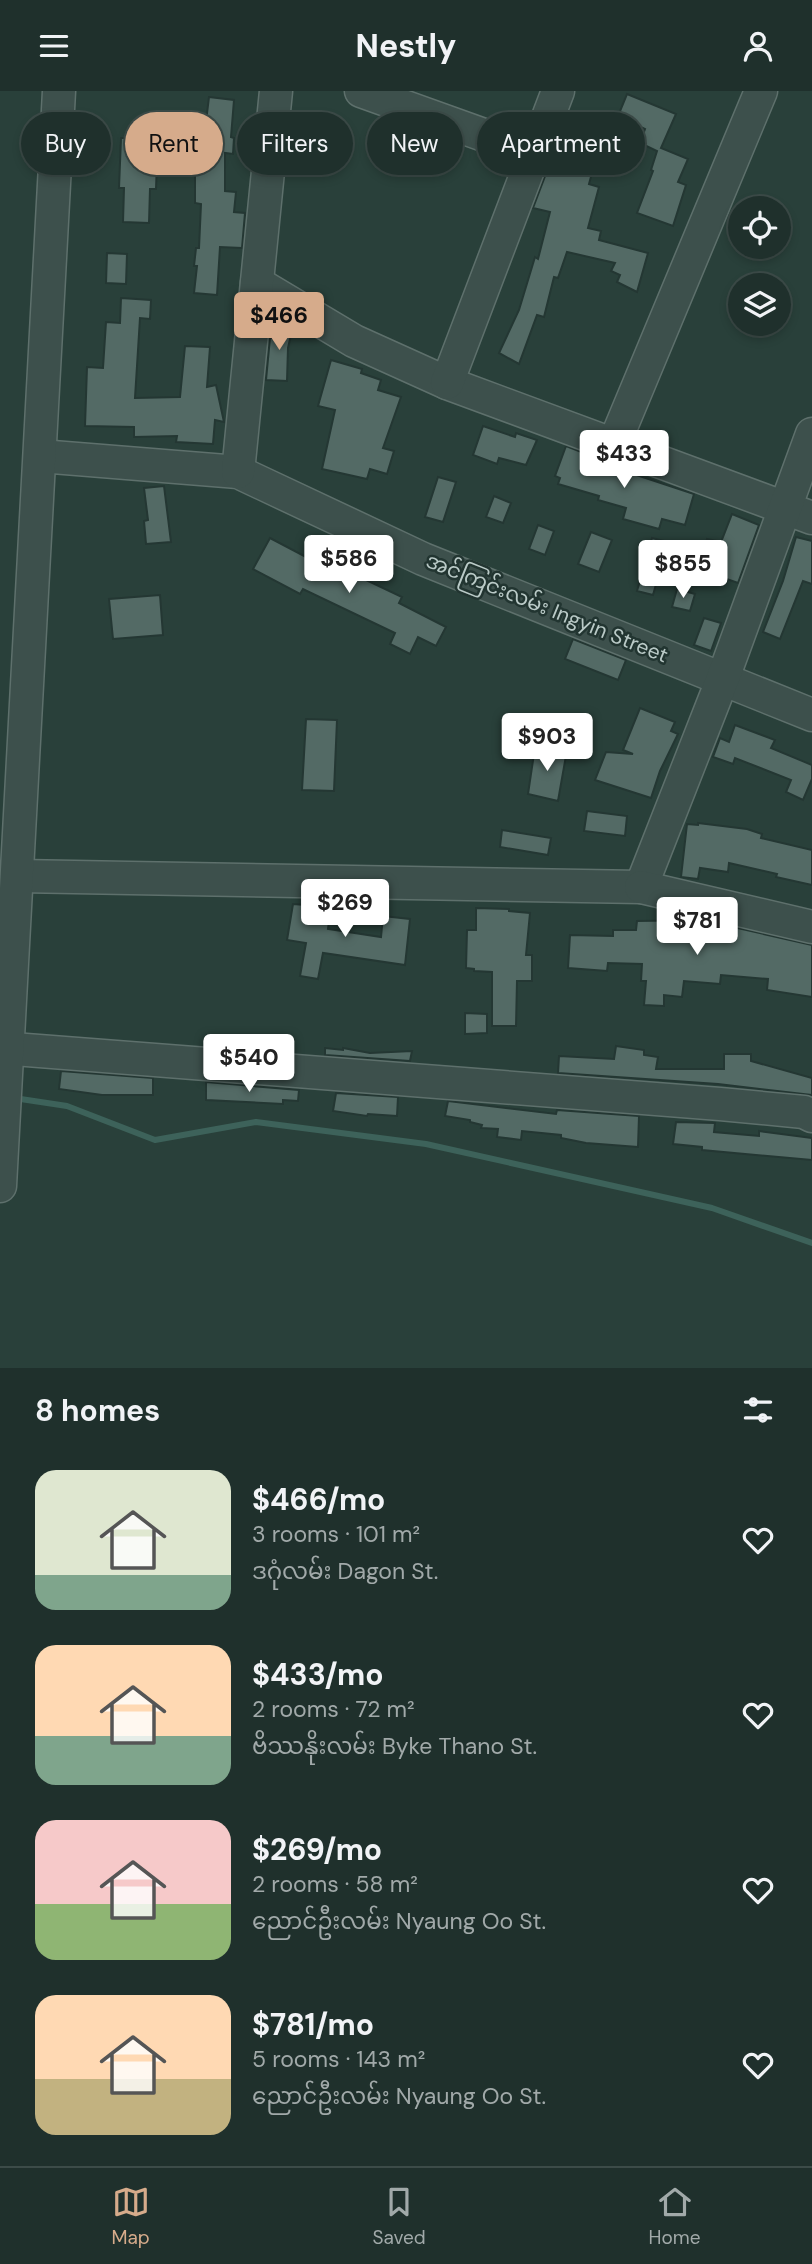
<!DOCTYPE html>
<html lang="en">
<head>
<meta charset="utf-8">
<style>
  :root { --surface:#1f302c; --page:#2c3c38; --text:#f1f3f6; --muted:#a1a9a9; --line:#3c4b48; --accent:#d6ab8b }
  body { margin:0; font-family:"DM Sans","Noto Sans Myanmar",sans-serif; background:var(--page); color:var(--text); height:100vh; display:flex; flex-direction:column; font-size:26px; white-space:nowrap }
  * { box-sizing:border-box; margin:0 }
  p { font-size:23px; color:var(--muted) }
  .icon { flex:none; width:38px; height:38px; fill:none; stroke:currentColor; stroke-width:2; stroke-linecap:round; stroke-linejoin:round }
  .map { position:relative; height:1277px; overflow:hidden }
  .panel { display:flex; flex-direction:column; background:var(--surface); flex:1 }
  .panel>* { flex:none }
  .top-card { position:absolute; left:21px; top:21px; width:770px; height:63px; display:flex; gap:14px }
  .tools { position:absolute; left:728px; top:105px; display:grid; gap:14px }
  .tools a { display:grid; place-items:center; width:63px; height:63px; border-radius:50%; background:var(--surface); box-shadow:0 4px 10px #0003,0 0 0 2px var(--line); font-size:35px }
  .price { position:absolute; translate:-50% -60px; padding:0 16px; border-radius:7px; background:#fff; color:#222; font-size:23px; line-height:46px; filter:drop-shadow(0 2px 4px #0008) }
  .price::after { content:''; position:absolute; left:50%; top:42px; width:21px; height:16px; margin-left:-10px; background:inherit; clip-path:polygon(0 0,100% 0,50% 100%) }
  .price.on { background:var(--accent); color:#111 }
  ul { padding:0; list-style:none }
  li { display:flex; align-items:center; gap:21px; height:175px; padding:0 35px }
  li span { display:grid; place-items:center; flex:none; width:196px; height:140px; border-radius:21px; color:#555 }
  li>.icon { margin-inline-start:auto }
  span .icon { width:84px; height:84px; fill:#fffc; stroke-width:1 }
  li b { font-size:30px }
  h2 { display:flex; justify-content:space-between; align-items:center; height:84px; padding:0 35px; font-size:30px }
  .tag { padding:0 24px; border-radius:32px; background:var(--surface); box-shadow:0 4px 10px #0003,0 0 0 2px var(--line); font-size:24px; line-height:63px }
  .tag.on { background:var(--accent); color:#111 }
  header { display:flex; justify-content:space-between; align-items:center; height:91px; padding:0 35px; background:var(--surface); font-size:32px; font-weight:700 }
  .tab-bar { display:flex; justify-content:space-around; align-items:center; height:98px; border-top:2px solid var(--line); background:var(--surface); font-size:19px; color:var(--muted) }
  .tab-bar a { display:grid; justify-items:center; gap:4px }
  .tab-bar .on { color:var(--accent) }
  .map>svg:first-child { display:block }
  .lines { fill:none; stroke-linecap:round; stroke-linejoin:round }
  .stream { stroke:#3d625a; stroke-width:6 }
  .building { fill:#536a65; stroke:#243733; stroke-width:2 }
  .minor-casing { stroke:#5e706c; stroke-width:35 }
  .minor { stroke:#3d504c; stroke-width:32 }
  .labels { text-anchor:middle; stroke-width:5; stroke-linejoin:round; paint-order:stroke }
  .street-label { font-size:21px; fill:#bacac7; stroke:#223531 }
</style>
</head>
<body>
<header><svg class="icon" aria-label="menu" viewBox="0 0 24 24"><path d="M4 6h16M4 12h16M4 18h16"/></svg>Nestly<svg class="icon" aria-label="person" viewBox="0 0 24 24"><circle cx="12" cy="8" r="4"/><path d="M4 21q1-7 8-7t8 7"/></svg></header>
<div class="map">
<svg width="812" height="1277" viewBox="0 0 812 1277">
  <rect width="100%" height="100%" fill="#29403a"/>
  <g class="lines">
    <path class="stream" d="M 14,1007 L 67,1015 L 155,1049 L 256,1031 L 426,1053 L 712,1117 L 812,1152"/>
  </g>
  <g class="building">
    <path d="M 627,3 L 676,23 L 661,57 L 688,68 L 678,91 L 686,94 L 673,135 L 637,122 L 653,80 L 651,79 L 657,60 L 640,52 L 645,38 L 618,25 Z"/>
    <path d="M 209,6 L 234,9 L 231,46 L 234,47 L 233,63 L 225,62 L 225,100 L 236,101 L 234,121 L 245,122 L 242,157 L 220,156 L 217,204 L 194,202 L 197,175 L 194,175 L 196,157 L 199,157 L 201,113 L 195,112 L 195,78 L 209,78 L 213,40 L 205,39 Z"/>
    <path d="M 121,47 L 151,47 L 151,70 L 157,71 L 156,98 L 150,98 L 149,132 L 123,131 L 124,97 L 119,97 Z"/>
    <path d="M 550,72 L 592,82 L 589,93 L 599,96 L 588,137 L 601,140 L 599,149 L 648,162 L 637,201 L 617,191 L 620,184 L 611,180 L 615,172 L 567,161 L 558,187 L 554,186 L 544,226 L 537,224 L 519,273 L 499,262 L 519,219 L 535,166 L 538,168 L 550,121 L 533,117 Z"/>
    <path d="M 107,162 L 127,163 L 126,193 L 106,192 Z"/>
    <path d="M 121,207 L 151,209 L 150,228 L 140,227 L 135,307 L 180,306 L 185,255 L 210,256 L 207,296 L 216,294 L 224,331 L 215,329 L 213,353 L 176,351 L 177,345 L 134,346 L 134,336 L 85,335 L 87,276 L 103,277 L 106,231 L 120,232 Z"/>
    <path d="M 277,226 L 293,235 L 288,257 L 287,290 L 266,289 L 270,247 L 273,247 Z"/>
    <path d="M 331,269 L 362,278 L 361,282 L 381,289 L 378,299 L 401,306 L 383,357 L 394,360 L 387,383 L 370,378 L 367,388 L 322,378 L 335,319 L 318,315 Z"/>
    <path d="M 483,335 L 515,346 L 516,342 L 537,349 L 526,374 L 499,367 L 497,373 L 473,364 Z"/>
    <path d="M 566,355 L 628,379 L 627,381 L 694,403 L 685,434 L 662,428 L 659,438 L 623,428 L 626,417 L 598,409 L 599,405 L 558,393 L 560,387 L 555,385 Z"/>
    <path d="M 438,386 L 456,391 L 443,431 L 425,426 Z"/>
    <path d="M 164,395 L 171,451 L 146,453 L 144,430 L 148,429 L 144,397 Z"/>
    <path d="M 494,405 L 511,412 L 503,432 L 486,426 Z"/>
    <path d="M 732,423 L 759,434 L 738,492 L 721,486 L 719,489 L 704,480 L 711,468 L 703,465 L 707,448 L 721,451 Z"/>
    <path d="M 538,434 L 554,440 L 545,464 L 529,458 Z"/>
    <path d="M 591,441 L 612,449 L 599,481 L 578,473 Z"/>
    <path d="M 796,446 L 812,450 L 812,493 L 803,490 L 780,548 L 763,541 L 783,490 Z"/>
    <path d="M 270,447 L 340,484 L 343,478 L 402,506 L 399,512 L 446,536 L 436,555 L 418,546 L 410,563 L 390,553 L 395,542 L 303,498 L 300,503 L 253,478 Z"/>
    <path d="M 652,447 L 668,451 L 653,504 L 637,500 Z"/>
    <path d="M 677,498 L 695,503 L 690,520 L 672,516 Z"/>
    <path d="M 160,504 L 163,544 L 113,548 L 109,508 Z"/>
    <path d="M 704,527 L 721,532 L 711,560 L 694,554 Z"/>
    <path d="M 573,548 L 626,569 L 618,589 L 565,568 Z"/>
    <path d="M 640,617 L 675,631 L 671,640 L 678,643 L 660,680 L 651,707 L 595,689 L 606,661 L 633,663 L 623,659 Z"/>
    <path d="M 306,628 L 337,629 L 334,700 L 302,699 Z"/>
    <path d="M 735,634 L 775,649 L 771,657 L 812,674 L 812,688 L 803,709 L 786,701 L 791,689 L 735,667 L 733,673 L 713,666 L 720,647 L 729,651 Z"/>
    <path d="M 535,656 L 567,659 L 558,710 L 528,703 Z"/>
    <path d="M 587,720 L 627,725 L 625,745 L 584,740 Z"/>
    <path d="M 698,732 L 747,738 L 762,743 L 761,747 L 812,759 L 812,794 L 776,786 L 777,783 L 729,772 L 728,781 L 700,777 L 698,788 L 681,786 L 687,733 L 698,734 Z"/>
    <path d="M 502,739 L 551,747 L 548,764 L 500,756 Z"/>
    <path d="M 293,813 L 331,816 L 328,838 L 381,846 L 383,825 L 410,828 L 405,874 L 323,862 L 318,888 L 300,885 L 306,852 L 287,849 Z"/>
    <path d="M 476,817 L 509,818 L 509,820 L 530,822 L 526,864 L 532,864 L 532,890 L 517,890 L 516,935 L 492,935 L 492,881 L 474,880 L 474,878 L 466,877 L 467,839 L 476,839 Z"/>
    <path d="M 702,829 L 812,854 L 812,906 L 767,899 L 768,888 L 721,884 L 720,893 L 684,890 L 682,906 L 664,904 L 664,915 L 644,914 L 646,890 L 641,890 L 642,873 L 608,872 L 607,880 L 568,877 L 570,844 L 613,845 L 613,839 L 636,839 L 637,830 Z"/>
    <path d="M 465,922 L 487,923 L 487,942 L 465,943 Z"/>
    <path d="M 256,953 L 287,956 L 287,961 L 256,958 Z"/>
    <path d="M 616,955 L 644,959 L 644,964 L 658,966 L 656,978 L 724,978 L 724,963 L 751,963 L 751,970 L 812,987 L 812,1004 L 718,993 L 558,982 L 559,965 L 614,968 Z"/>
    <path d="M 325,957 L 343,959 L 343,957 L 370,962 L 412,960 L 410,970 L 325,964 Z"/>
    <path d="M 61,980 L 153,987 L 153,1004 L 102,1004 L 59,998 Z"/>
    <path d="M 206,991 L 299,999 L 298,1010 L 283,1009 L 283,1013 L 206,1009 Z"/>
    <path d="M 336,1002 L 398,1006 L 397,1025 L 368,1023 L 367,1025 L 333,1020 Z"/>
    <path d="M 448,1010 L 556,1023 L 557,1019 L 639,1025 L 638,1056 L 586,1052 L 561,1047 L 561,1044 L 522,1040 L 521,1049 L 497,1046 L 498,1038 L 481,1037 L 482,1034 L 470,1031 L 470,1029 L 445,1025 Z"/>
    <path d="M 676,1031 L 715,1032 L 714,1041 L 759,1045 L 759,1040 L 812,1047 L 812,1069 L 702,1059 L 702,1056 L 673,1053 Z"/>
  </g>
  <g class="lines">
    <defs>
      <g id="minor">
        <path d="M 361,0 L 534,62"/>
        <path d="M 257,192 L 354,250 L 447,292 L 812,427"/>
        <path d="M 447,292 L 558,0"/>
        <path d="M 614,353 L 761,0"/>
        <path d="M 40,365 L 238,381 L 423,468 L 812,624"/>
        <path d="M 238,381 L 276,0"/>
        <path d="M 18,785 L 641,796 L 723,587 L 812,343"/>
        <path d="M 641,796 L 812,836"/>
        <path d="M 0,957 L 720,1013 L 804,1021 L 812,1025"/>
        <path d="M 0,1095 L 59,0"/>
      </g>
    </defs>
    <use href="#minor" class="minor-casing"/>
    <use href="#minor" class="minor"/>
  </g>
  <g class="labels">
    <g class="street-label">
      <text transform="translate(547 517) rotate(22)" y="7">အင်ကြင်းလမ်း Ingyin Street</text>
    </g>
  </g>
</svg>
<div class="tools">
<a><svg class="icon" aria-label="locate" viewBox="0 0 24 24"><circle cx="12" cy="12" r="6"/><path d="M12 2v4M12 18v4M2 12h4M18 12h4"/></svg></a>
<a><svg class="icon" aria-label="layers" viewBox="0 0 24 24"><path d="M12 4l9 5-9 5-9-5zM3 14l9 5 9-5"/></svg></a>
</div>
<b class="price on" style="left:279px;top:261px">$466</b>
<b class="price" style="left:624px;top:399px">$433</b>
<b class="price" style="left:349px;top:504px">$586</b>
<b class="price" style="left:683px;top:509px">$855</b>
<b class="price" style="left:547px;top:682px">$903</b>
<b class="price" style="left:345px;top:848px">$269</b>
<b class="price" style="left:697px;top:866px">$781</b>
<b class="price" style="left:249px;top:1003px">$540</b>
<div class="top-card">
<a class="tag">Buy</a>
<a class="tag on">Rent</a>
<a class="tag">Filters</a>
<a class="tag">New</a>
<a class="tag">Apartment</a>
</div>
</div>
<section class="panel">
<h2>8 homes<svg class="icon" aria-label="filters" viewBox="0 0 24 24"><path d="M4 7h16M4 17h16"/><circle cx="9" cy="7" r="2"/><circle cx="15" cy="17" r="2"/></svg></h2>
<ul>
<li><span style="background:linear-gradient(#dfe7d0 75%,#7fa58c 0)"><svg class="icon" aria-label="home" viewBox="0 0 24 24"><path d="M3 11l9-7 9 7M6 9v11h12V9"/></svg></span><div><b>$466/mo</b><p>3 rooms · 101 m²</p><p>ဒဂုံလမ်း Dagon St.</p></div><svg class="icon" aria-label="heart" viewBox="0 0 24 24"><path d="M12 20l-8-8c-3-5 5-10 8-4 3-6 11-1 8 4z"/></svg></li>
<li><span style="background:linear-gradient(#ffd9b3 65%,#7fa58c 0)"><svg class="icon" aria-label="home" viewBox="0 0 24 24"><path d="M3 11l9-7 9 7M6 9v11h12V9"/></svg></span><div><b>$433/mo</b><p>2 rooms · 72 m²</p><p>ဗိဿနိုးလမ်း Byke Thano St.</p></div><svg class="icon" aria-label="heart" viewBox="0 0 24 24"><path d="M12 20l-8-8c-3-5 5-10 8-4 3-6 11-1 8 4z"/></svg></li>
<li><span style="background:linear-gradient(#f6c9c9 60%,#8fb573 0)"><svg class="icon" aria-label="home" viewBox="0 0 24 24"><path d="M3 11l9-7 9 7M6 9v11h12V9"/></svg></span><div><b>$269/mo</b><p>2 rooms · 58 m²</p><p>ညောင်ဦးလမ်း Nyaung Oo St.</p></div><svg class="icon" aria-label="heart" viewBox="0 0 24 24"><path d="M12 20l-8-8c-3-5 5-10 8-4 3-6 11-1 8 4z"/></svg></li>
<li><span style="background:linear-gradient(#ffd9b3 60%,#c2b280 0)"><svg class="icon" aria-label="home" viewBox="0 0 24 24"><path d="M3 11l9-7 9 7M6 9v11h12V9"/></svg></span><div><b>$781/mo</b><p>5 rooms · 143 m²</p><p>ညောင်ဦးလမ်း Nyaung Oo St.</p></div><svg class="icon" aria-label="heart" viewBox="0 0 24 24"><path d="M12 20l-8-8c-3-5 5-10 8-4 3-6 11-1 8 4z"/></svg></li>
</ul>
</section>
<nav class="tab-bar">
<a class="on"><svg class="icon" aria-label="map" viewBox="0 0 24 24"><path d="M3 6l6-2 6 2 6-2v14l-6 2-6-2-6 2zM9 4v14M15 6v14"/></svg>Map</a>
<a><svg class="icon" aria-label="saved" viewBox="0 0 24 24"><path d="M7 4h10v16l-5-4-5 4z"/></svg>Saved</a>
<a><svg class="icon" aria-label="home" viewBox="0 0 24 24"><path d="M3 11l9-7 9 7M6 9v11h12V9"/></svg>Home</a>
</nav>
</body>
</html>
